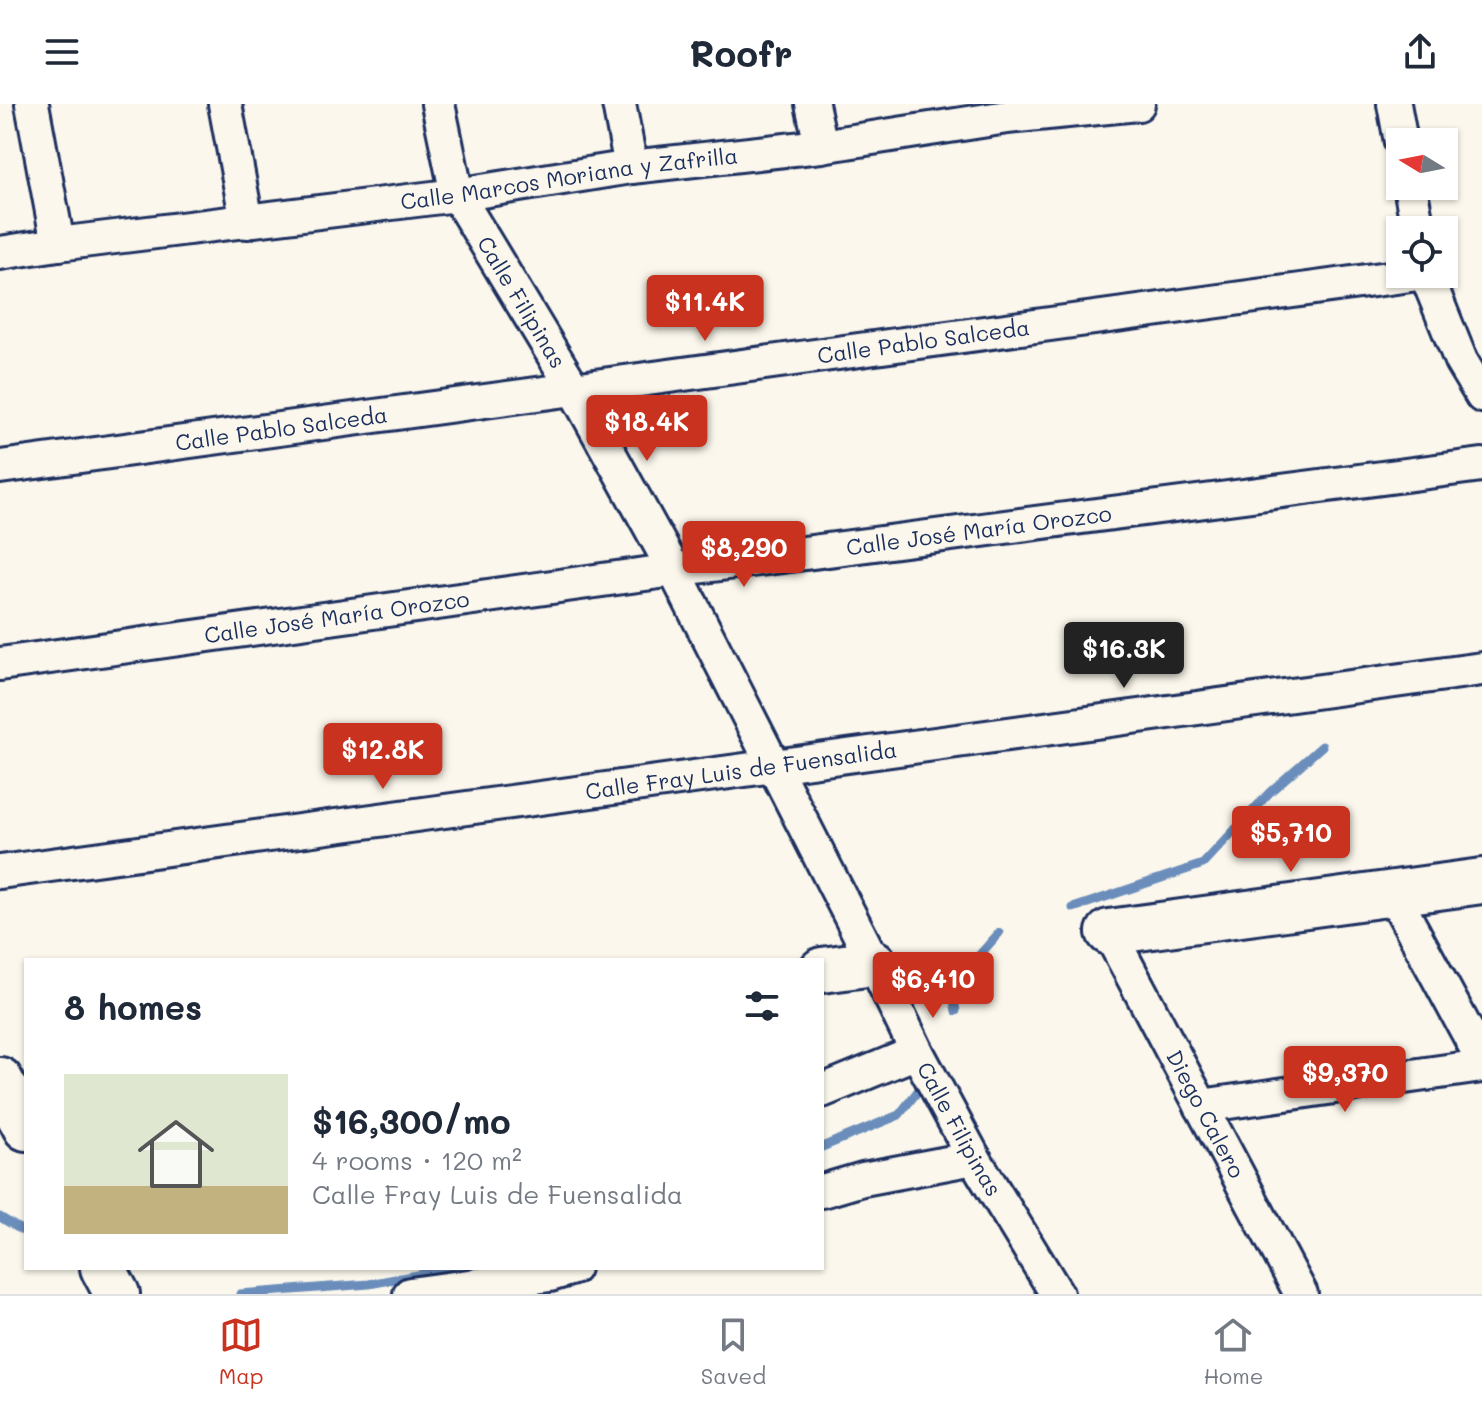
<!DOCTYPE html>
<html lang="en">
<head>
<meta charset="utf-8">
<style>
  :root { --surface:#fff; --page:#f2f2f3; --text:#1f2937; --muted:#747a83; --line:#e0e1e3; --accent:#c8321e }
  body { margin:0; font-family:Mali,sans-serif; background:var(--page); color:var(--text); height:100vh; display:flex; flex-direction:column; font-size:30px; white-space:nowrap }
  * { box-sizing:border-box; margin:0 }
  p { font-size:26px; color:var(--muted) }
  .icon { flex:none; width:44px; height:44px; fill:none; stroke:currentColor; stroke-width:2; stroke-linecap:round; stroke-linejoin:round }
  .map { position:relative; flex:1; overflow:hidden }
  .panel { position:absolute; left:24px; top:854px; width:800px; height:312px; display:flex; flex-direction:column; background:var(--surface); border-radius:0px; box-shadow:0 2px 6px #0004 }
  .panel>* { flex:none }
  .needle { width:52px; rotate:280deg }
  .controls { position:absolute; left:1386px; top:24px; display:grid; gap:16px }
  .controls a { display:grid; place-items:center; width:72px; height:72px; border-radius:0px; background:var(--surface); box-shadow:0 2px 6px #0004; font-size:40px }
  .price { position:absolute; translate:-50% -68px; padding:0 18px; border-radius:8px; background:var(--accent); color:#fff; font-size:26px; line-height:52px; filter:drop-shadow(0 2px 4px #0008) }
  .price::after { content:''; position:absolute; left:50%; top:48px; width:24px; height:18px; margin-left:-12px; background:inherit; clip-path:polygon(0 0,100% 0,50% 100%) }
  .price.active { background:#222; color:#fff }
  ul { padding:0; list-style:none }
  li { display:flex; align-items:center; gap:24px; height:200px; padding:0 40px }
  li+li { border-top:2px solid var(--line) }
  li span { display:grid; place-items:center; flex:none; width:224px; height:160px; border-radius:0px; color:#555 }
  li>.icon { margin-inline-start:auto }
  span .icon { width:96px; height:96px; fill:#fffc; stroke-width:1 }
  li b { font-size:34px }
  h2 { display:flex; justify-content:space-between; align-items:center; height:96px; padding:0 40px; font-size:34px }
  header { display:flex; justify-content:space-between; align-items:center; height:104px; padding:0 40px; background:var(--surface); font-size:36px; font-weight:800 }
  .dock { display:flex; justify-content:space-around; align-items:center; height:112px; border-top:2px solid var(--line); background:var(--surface); font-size:22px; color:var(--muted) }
  .dock a { display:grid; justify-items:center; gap:4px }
  .dock .active { color:var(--accent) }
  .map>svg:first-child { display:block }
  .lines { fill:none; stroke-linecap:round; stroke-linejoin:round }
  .stream { stroke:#6a8dbb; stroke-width:9 }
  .street-casing { stroke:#1b2f5e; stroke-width:38 }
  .secondary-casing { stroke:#1b2f5e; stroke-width:50 }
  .street { stroke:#fbf7ec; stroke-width:32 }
  .secondary { stroke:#fbf7ec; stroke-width:44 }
  .labels { text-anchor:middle; stroke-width:7; stroke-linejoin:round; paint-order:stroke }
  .street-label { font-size:22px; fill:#1b2f5e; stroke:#fbf7ec }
</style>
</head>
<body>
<header><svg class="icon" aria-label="menu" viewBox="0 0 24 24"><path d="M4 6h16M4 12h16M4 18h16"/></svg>Roofr<svg class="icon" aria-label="share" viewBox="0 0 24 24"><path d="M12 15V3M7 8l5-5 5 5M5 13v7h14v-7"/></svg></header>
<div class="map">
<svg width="1482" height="1190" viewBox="0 0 1482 1190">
  <rect width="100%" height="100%" fill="#fbf7ec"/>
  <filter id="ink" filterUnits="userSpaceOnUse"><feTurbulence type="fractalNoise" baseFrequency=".0125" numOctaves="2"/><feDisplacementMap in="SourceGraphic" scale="16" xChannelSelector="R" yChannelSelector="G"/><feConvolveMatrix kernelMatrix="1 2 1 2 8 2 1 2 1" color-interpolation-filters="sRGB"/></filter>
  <g filter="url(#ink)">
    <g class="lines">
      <g class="stream">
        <path d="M 1073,804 L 1203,760 L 1270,688 L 1322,642"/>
        <path d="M 956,907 L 951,883 L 999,829"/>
        <path d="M 822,1043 L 899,1011 L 921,983"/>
        <path d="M 0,1113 L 26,1129"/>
        <path d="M 240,1190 L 369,1180 L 454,1164"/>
      </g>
      <defs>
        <g id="street">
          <path d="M 32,0 L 58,140"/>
          <path d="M 225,0 L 247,118"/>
          <path id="s1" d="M 438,0 L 457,91 L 574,285 L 674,466 L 874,859 L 917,948 L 974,1054 L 1057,1190"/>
          <path d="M 619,0 L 631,63"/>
          <path d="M 812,0 L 821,42"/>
          <path d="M 1394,0 L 1401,38"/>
          <path d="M 1410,82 L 1418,126"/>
          <path id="s2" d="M 0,149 L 58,140 L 457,91 L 631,63 L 821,42 L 1007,13 L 1138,0"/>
          <path d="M 1426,170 L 1461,257 L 1482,292"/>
          <path id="s3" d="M 0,363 L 1418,170"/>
          <path id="s4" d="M 0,560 L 674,466 L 1482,361"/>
          <path id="s5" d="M 0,768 L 1482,565"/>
          <path d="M 1393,790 L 1482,955"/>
          <path id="s6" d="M 1109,828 L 1301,1190"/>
          <path d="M 822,987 L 917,948"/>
          <path d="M 1201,1002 L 1482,962"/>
          <path d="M 822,1087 L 863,1075 L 974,1054"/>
          <path d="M 410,1190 L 550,1171 L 573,1164"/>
        </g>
        <g id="secondary">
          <path d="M 1109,828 L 1482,777"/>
          <path d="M 822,866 L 874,859"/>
          <path d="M 0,976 L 26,1024"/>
          <path d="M 103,1164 L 117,1190"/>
        </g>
      </defs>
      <use href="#street" class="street-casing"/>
      <use href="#secondary" class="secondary-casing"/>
      <use href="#street" class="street"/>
      <use href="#secondary" class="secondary"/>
    </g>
  </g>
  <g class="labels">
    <g class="street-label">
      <text dy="8" stroke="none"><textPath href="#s2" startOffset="574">Calle Marcos Moriana y Zafrilla</textPath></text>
      <text dy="8" stroke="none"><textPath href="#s1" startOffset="218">Calle Filipinas</textPath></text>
      <text dy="8" stroke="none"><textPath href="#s3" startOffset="932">Calle Pablo Salceda</textPath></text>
      <text dy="8" stroke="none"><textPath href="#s3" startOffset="284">Calle Pablo Salceda</textPath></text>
      <text dy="8" stroke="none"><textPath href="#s4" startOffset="988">Calle José María Orozco</textPath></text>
      <text dy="8" stroke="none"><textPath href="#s4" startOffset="340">Calle José María Orozco</textPath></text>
      <text dy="8" stroke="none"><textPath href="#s5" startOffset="748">Calle Fray Luis de Fuensalida</textPath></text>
      <text dy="8" stroke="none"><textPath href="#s6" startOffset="206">Diego Calero</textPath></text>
      <text dy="8" stroke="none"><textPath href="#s1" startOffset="1154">Calle Filipinas</textPath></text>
    </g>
  </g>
</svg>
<div class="controls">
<a><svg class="needle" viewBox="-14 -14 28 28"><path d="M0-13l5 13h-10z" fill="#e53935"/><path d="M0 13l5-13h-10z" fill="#747a83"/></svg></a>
<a><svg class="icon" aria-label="locate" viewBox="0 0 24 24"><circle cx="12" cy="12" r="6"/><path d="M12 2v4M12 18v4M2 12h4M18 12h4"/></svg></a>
</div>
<b class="price" style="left:705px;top:239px">$11.4K</b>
<b class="price" style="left:647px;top:359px">$18.4K</b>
<b class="price" style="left:744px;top:485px">$8,290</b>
<b class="price active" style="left:1124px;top:586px">$16.3K</b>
<b class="price" style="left:383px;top:687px">$12.8K</b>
<b class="price" style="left:1291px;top:770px">$5,710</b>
<b class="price" style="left:933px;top:916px">$6,410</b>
<b class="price" style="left:1345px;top:1010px">$9,370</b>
<section class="panel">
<h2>8 homes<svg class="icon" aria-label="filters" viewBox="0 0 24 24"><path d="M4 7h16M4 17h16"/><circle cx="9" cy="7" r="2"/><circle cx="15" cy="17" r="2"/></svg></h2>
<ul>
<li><span style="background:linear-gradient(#dfe7d0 70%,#c2b280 0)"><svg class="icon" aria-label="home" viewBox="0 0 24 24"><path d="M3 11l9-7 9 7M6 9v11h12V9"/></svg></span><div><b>$16,300/mo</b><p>4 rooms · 120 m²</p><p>Calle Fray Luis de Fuensalida</p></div></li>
</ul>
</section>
</div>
<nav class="dock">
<a class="active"><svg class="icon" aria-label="map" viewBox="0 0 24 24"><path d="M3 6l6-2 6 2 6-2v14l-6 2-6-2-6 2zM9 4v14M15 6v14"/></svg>Map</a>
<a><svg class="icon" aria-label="saved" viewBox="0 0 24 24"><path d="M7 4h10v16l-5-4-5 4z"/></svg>Saved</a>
<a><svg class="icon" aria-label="home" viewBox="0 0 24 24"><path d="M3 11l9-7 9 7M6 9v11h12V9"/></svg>Home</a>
</nav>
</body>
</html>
